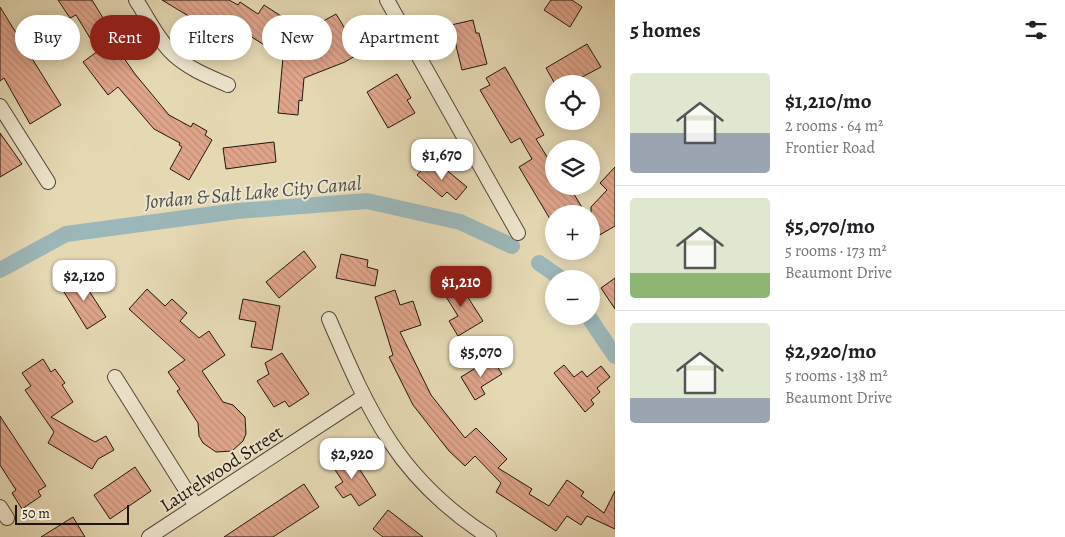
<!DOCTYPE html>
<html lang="en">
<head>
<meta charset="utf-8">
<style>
  :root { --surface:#fff; --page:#f2f2f2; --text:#202124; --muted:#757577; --line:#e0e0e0; --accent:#8f2418 }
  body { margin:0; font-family:Alegreya,serif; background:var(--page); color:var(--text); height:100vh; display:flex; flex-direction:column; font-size:19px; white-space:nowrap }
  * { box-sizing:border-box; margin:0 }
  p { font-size:16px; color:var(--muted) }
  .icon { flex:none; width:28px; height:28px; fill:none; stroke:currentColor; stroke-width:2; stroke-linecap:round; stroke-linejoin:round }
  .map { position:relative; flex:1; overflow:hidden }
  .panel { display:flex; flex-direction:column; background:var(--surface); width:450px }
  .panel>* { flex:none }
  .hud { position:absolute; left:15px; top:15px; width:475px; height:45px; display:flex; gap:10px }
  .controls { position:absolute; left:545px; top:75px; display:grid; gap:10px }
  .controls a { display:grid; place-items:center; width:55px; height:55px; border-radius:50%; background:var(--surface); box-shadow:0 2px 12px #0003; font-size:25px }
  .scale { position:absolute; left:15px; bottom:12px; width:114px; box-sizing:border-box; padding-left:5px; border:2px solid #221510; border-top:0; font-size:14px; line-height:18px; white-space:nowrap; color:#221510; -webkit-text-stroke:4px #eee6ce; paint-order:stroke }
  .price { position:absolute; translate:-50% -42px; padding:0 11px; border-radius:10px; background:#fff; color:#222; font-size:16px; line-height:32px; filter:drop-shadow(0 1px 2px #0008) }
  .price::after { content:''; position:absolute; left:50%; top:30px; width:15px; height:11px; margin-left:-8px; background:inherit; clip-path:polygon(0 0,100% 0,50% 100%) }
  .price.active { background:var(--accent); color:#fff }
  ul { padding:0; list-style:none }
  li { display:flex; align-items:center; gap:15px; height:125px; padding:0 15px }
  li+li { border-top:1px solid var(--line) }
  li span { display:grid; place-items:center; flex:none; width:140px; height:100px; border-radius:5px; color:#555 }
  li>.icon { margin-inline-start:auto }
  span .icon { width:60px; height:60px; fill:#fffc; stroke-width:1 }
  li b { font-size:21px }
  h2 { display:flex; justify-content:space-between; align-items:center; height:60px; padding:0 15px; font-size:21px }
  .pill { padding:0 18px; border-radius:22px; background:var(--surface); box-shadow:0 2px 12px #0003; font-size:18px; line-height:45px }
  .pill.active { background:var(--accent); color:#fff }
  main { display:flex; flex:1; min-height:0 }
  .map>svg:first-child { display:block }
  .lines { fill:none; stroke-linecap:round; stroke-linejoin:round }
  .canal { stroke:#9cb7b9; stroke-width:16 }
  .building { fill:url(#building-back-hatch); stroke:#221510 }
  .minor-casing { stroke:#534639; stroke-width:16 }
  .minor { stroke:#eee6ce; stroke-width:14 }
  .labels { text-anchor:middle; stroke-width:4; stroke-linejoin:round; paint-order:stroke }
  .street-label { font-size:19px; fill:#221510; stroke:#eee6ce }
  .water-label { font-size:20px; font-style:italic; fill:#4d4e4b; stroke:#eee6ce }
</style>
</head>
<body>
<main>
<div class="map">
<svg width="615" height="537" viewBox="0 0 615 537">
  <defs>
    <pattern id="building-back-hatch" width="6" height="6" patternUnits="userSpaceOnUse" patternTransform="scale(1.25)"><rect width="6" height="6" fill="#e0a58b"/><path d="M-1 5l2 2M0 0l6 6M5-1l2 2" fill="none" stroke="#c08d77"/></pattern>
  </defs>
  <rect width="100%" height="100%" fill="#e5d9b4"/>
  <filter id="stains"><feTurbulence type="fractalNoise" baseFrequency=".004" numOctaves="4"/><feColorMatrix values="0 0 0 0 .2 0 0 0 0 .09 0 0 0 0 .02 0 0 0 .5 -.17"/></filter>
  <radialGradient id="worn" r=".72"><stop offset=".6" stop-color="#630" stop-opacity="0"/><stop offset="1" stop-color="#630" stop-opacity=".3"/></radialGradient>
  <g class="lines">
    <g class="canal">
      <path d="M 539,263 L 562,279"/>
      <path d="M 0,270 L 66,234 L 237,211 L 367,201 L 460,222 L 512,246"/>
      <path d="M 588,316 L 615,356"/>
    </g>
  </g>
  <g class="building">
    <path d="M 58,0 L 92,0 L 111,31 L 107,34 L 135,74 L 169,115 L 191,127 L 193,123 L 207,131 L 205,135 L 212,140 L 189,180 L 170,169 L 182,147 L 179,145 L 180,143 L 154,129 L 118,87 L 108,95 L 83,62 L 98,51 L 76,15 L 70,18 Z"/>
    <path d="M 162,0 L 229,0 L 238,5 L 240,2 L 258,14 L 264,5 L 281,16 L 275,26 L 305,49 L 328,40 L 318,24 L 336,14 L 360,53 L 345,62 L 304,78 L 302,101 L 299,100 L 298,115 L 278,113 L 283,57 L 222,18 L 221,20 L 211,15 L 205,26 Z"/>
    <path d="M 551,0 L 572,0 L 582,7 L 570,27 L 544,10 Z"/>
    <path d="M 0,7 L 61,105 L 30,124 L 4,78 L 0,81 Z"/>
    <path d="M 473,20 L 476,33 L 479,33 L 487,64 L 462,70 L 451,25 Z"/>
    <path d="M 587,44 L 601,67 L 569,84 L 555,84 L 546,68 Z"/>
    <path d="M 505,67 L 544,135 L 536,139 L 554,168 L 554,186 L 569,186 L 586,214 L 554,214 L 550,219 L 519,167 L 532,159 L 520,138 L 511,143 L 480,90 L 490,85 L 486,78 Z"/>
    <path d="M 397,74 L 411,98 L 407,100 L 415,113 L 388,128 L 367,92 Z"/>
    <path d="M 0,133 L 22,164 L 0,177 Z"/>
    <path d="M 274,142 L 276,162 L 226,169 L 223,148 Z"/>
    <path d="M 437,162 L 467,187 L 456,200 L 447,192 L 442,197 L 417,175 L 425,166 L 430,170 Z"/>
    <path d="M 615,167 L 615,226 L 591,240 L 591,207 L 607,190 L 600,183 Z"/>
    <path d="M 304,251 L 316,267 L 279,298 L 266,282 Z"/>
    <path d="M 341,254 L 368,260 L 367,267 L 378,270 L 375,286 L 336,278 Z"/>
    <path d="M 78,274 L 106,317 L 87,329 L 64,292 L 69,289 L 65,283 Z"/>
    <path d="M 455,277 L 483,321 L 458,336 L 449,321 L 458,316 L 440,287 Z"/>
    <path d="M 615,278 L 615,309 L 601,288 Z"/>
    <path d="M 147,289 L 165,306 L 172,299 L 187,313 L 180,321 L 199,338 L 209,331 L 225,355 L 202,371 L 223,402 L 233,405 L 245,417 L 246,434 L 243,441 L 232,451 L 216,452 L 203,443 L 199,436 L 198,423 L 177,391 L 180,389 L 168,372 L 185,360 L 129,309 Z"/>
    <path d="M 395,290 L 400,305 L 413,301 L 421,325 L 400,332 L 431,395 L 465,438 L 476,428 L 507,459 L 498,468 L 532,489 L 529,494 L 549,506 L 567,480 L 584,492 L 581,496 L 604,513 L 615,491 L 615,529 L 587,516 L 581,525 L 567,516 L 556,531 L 496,492 L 501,483 L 475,456 L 465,466 L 449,451 L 413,405 L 389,357 L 393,355 L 375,297 Z"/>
    <path d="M 243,299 L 280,306 L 272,350 L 251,347 L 256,322 L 239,319 Z"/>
    <path d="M 282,353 L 309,394 L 289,407 L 285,401 L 274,407 L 257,381 L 269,374 L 265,363 Z"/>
    <path d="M 492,358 L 502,374 L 481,387 L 485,394 L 475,400 L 461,377 Z"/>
    <path d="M 43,359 L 51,372 L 55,369 L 65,383 L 62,385 L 73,402 L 51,417 L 95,442 L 106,436 L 114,450 L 98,459 L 92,469 L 48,443 L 54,432 L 25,390 L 31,386 L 22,373 Z"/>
    <path d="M 564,365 L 574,377 L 582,371 L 587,377 L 601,366 L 610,377 L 597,388 L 600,392 L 591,400 L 594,404 L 585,412 L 554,373 Z"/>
    <path d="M 0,416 L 46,486 L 38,491 L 41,496 L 22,509 L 12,493 L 16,490 L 0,465 Z"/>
    <path d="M 348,451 L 376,495 L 359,506 L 351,494 L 343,498 L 335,487 L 343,482 L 330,462 Z"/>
    <path d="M 135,467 L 151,491 L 110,519 L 94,495 Z"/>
    <path d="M 304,484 L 319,507 L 273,537 L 224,537 Z"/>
    <path d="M 388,510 L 423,537 L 383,537 L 373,529 Z"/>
    <path d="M 73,517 L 85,537 L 41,537 Z"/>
  </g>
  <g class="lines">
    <defs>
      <g id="minor">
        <path d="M 136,0 C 148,18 158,40 174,55 C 189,69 210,77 228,85"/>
        <path d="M 387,0 L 518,233"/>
        <path d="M 0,106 L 48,182"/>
        <path d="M 329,319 C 370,414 398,479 489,537"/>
        <path d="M 115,377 L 196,506"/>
        <path d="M 0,507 L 7,518"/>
        <path d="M 149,537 L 363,397"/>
      </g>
    </defs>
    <use href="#minor" class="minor-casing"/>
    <use href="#minor" class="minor"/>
  </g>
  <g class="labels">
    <g class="street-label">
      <text transform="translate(221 468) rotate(-33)" y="7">Laurelwood Street</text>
    </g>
    <g class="water-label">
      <text transform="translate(253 192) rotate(-5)" y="7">Jordan &amp; Salt Lake City Canal</text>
    </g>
  </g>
  <rect width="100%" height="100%" filter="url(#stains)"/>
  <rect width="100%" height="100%" fill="url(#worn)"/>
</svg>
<div class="controls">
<a><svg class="icon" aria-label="locate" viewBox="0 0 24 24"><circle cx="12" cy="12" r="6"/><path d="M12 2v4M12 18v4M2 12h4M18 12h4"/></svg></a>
<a><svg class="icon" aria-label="layers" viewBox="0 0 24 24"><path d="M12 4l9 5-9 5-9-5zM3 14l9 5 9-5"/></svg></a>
<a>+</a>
<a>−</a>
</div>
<div class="scale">50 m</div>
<b class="price" style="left:442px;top:181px">$1,670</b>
<b class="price" style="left:84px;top:302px">$2,120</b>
<b class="price active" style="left:461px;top:308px">$1,210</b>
<b class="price" style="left:481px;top:378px">$5,070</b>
<b class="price" style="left:352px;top:480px">$2,920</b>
<div class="hud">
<a class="pill">Buy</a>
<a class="pill active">Rent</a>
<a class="pill">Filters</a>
<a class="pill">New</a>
<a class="pill">Apartment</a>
</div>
</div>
<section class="panel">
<h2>5 homes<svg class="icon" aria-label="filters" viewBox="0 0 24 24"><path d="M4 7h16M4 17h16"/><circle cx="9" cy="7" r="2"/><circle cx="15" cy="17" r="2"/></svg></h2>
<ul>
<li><span style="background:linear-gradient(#dfe7d0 60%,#9aa5b1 0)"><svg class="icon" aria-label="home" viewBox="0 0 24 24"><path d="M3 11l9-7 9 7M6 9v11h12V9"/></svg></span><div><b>$1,210/mo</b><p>2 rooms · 64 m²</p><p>Frontier Road</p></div></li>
<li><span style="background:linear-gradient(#dfe7d0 75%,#8fb573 0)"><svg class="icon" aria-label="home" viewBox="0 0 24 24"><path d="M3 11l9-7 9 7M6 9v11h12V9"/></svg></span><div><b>$5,070/mo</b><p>5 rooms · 173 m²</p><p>Beaumont Drive</p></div></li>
<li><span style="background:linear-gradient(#dfe7d0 75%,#9aa5b1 0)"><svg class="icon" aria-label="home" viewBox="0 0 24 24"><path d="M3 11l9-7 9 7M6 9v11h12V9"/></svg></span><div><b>$2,920/mo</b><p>5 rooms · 138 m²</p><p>Beaumont Drive</p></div></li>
</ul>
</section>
</main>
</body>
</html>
